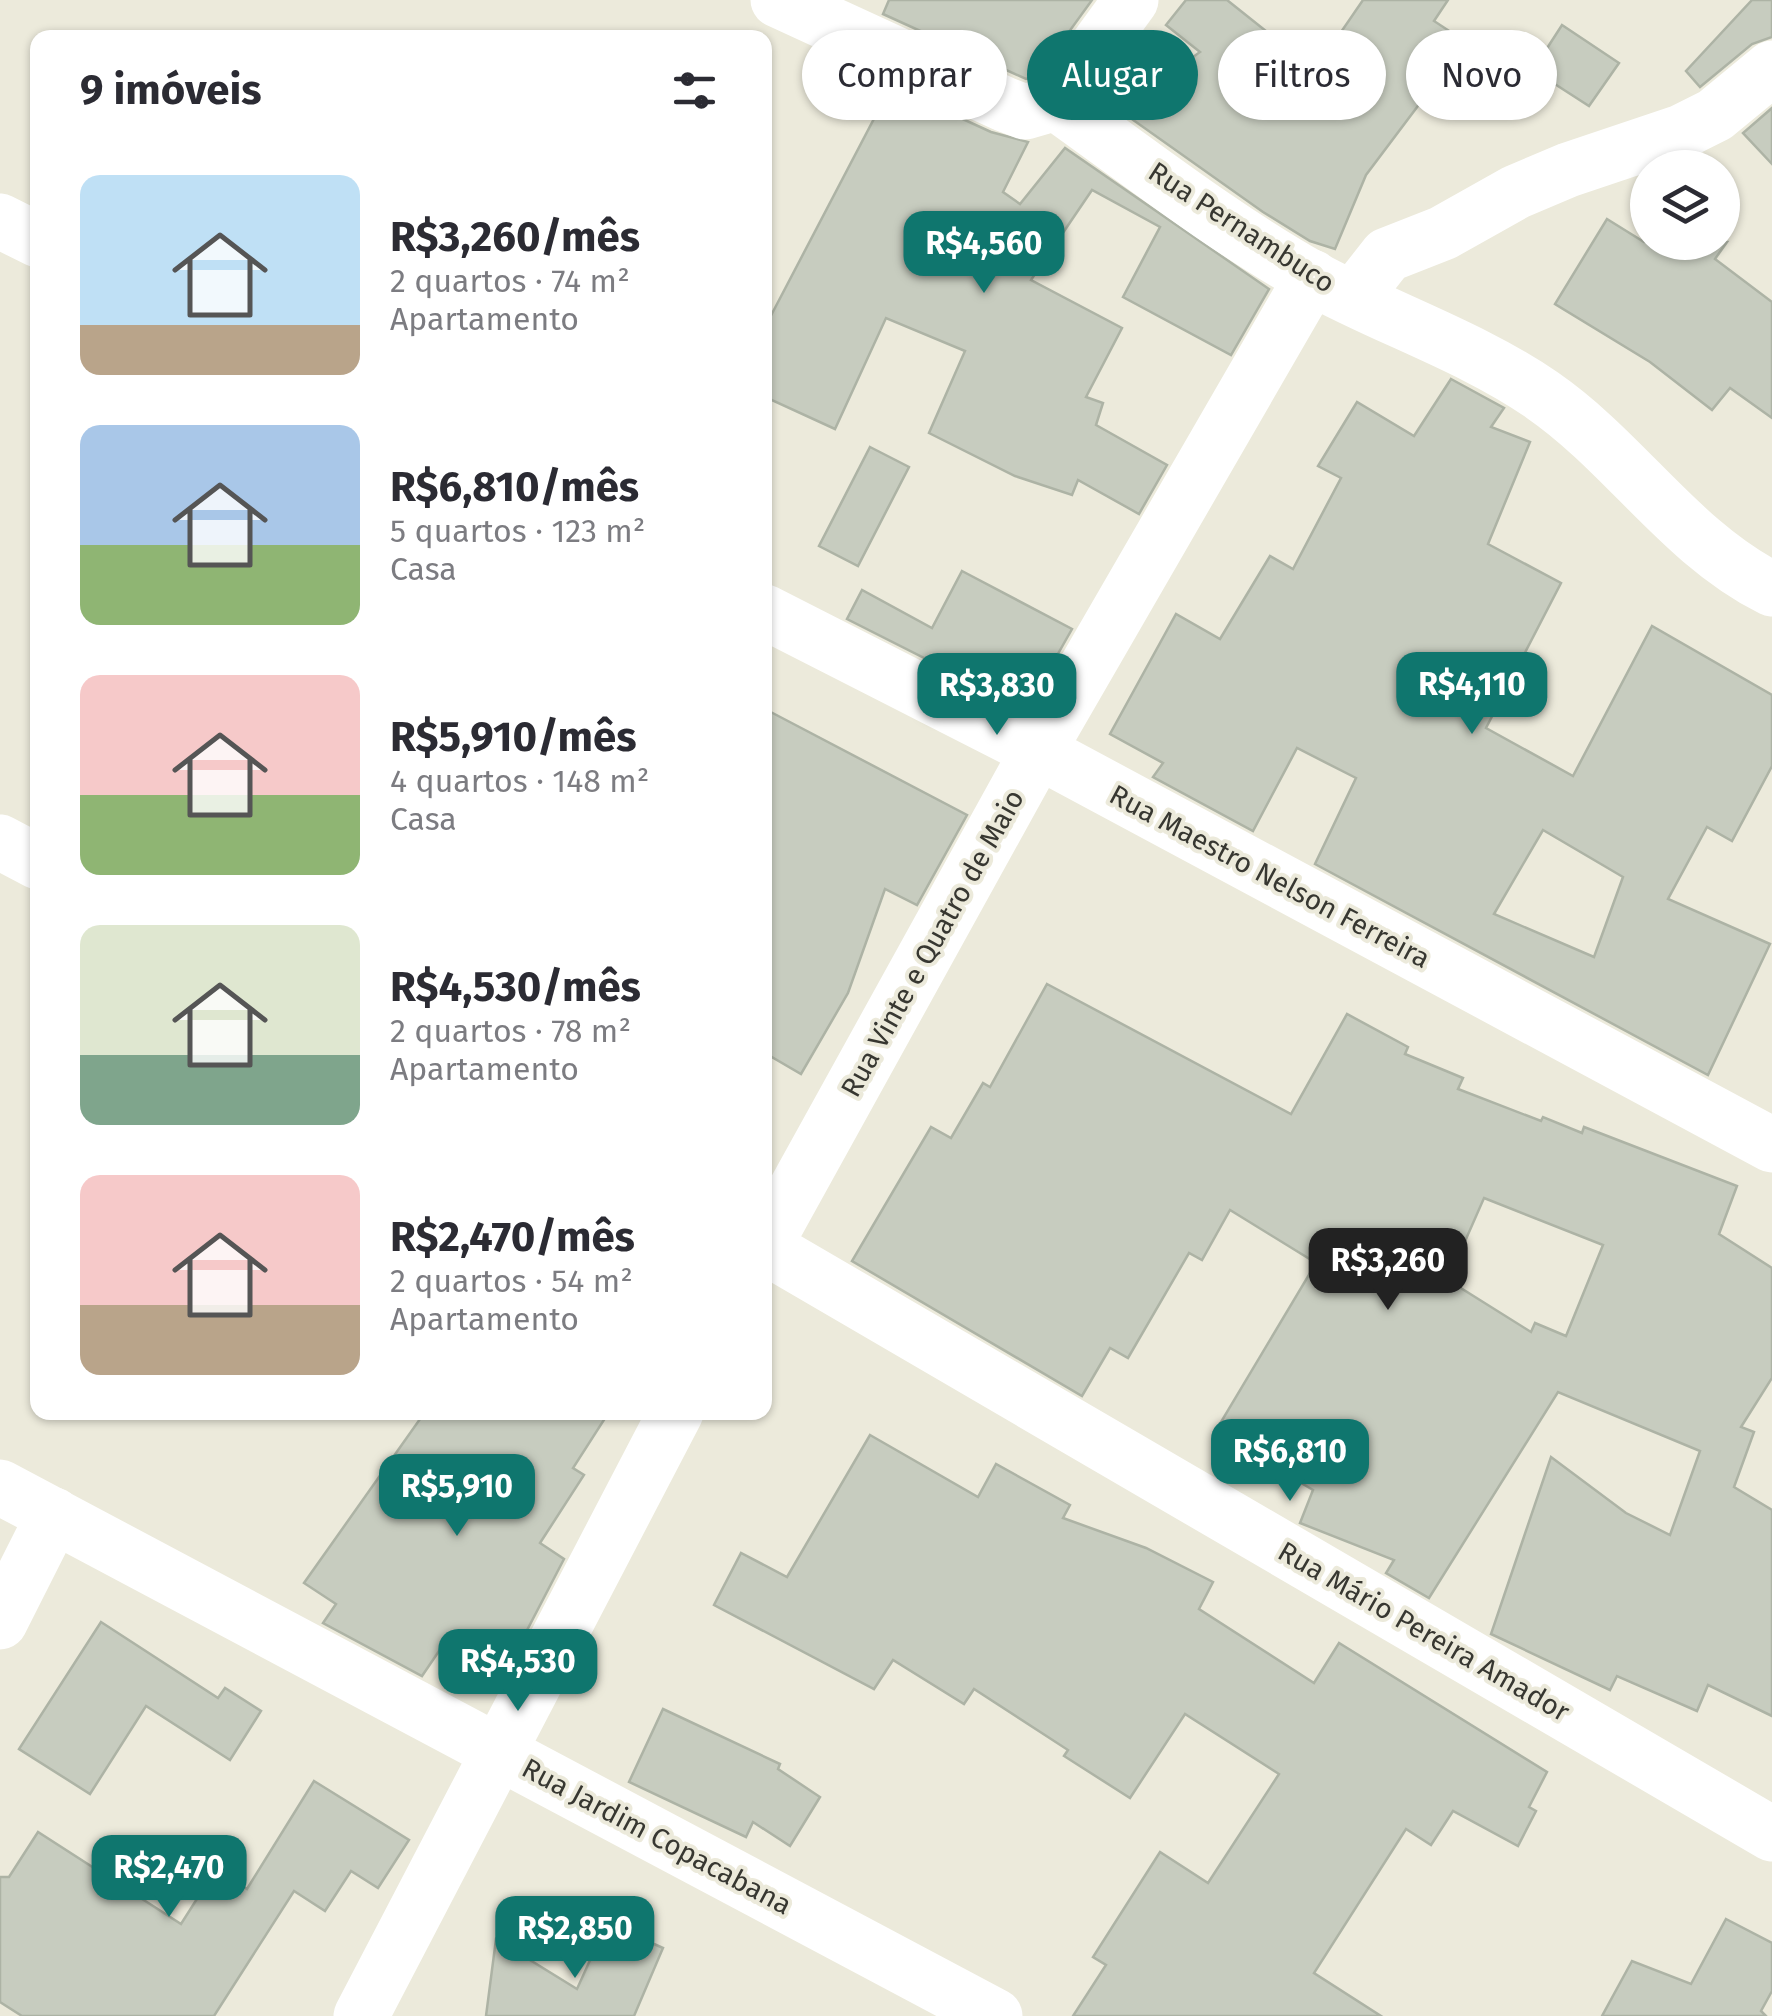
<!DOCTYPE html>
<html lang="pt">
<head>
<meta charset="utf-8">
<style>
  :root { --surface:#fff; --page:#f2f2f3; --text:#2b2b33; --muted:#7c7c81; --accent:#0f766e }
  body { margin:0; font-family:"Fira Sans",sans-serif; background:var(--page); color:var(--text); height:100vh; display:flex; flex-direction:column; font-size:38px; white-space:nowrap }
  * { box-sizing:border-box; margin:0 }
  p { font-size:32px; color:var(--muted) }
  .icon { flex:none; width:55px; height:55px; fill:none; stroke:currentColor; stroke-width:2; stroke-linecap:round; stroke-linejoin:round }
  .map { position:relative; flex:1; overflow:hidden }
  .details { position:absolute; left:30px; top:30px; width:742px; height:1390px; display:flex; flex-direction:column; background:var(--surface); border-radius:20px; box-shadow:0 2px 8px #0004 }
  .details>* { flex:none }
  .guide { position:absolute; left:802px; top:30px; width:818px; height:90px; display:flex; gap:20px }
  .fabs { position:absolute; left:1630px; top:150px; display:grid; gap:20px }
  .fabs a { display:grid; place-items:center; width:110px; height:110px; border-radius:50%; background:var(--surface); box-shadow:0 2px 8px #0004; font-size:50px }
  .price { position:absolute; translate:-50% -85px; padding:0 22px; border-radius:20px; background:var(--accent); color:#fff; font-size:32px; line-height:65px; filter:drop-shadow(0 2px 5px #0008) }
  .price::after { content:''; position:absolute; left:50%; top:60px; width:30px; height:22px; margin-left:-15px; background:inherit; clip-path:polygon(0 0,100% 0,50% 100%) }
  .price.current { background:#222; color:#fff }
  ul { padding:0; list-style:none }
  li { display:flex; align-items:center; gap:30px; height:250px; padding:0 50px }
  li span { display:grid; place-items:center; flex:none; width:280px; height:200px; border-radius:20px; color:#555 }
  li>.icon { margin-inline-start:auto }
  span .icon { width:120px; height:120px; fill:#fffc; stroke-width:1 }
  li b { font-size:42px }
  h2 { display:flex; justify-content:space-between; align-items:center; height:120px; padding:0 50px; font-size:42px }
  .chip { padding:0 35px; border-radius:45px; background:var(--surface); box-shadow:0 2px 8px #0004; font-size:35px; line-height:90px }
  .chip.current { background:var(--accent); color:#fff }
  .map>svg:first-child { display:block }
  .building { fill:#c7ccbf; stroke:#adb3a5; stroke-width:2.5; fill-rule:evenodd }
  .lines { fill:none; stroke-linecap:round; stroke-linejoin:round }
  .minor { stroke:#fff; stroke-width:55 }
  .labels { text-anchor:middle; stroke-width:8; stroke-linejoin:round; paint-order:stroke }
  .street-label { font-size:28px; fill:#373731; stroke:#eceadb }
</style>
</head>
<body>
<div class="map">
<svg width="1772" height="2016" viewBox="0 0 1772 2016">
  <rect width="100%" height="100%" fill="#eceadb"/>
  <g class="building">
    <path d="M 889,0 L 1092,0 L 1037,76 L 1026,79 L 883,14 Z"/>
    <path d="M 1186,0 L 1227,0 L 1315,70 L 1363,0 L 1448,0 L 1434,21 L 1466,42 L 1366,175 L 1335,249 L 1310,241 L 1263,212 L 1105,100 L 1115,87 L 1135,99 L 1200,52 L 1166,25 Z"/>
    <path d="M 1752,0 L 1772,0 L 1772,37 L 1752,44 L 1700,87 L 1686,71 Z"/>
    <path d="M 1562,25 L 1619,63 L 1589,106 L 1533,70 Z"/>
    <path d="M 858,71 L 991,132 L 1028,142 L 1003,192 L 1020,204 L 1065,148 L 1269,289 L 1231,355 L 1123,297 L 1160,227 L 1092,190 L 1031,280 L 1122,328 L 1086,397 L 1103,403 L 1096,425 L 1167,465 L 1139,514 L 1078,480 L 1072,495 L 1015,476 L 929,433 L 965,351 L 886,318 L 835,429 L 765,397 L 765,327 L 878,111 L 846,97 Z"/>
    <path d="M 1772,108 L 1772,164 L 1743,133 Z"/>
    <path d="M 1607,219 L 1644,242 L 1727,242 L 1715,259 L 1772,302 L 1772,418 L 1730,388 L 1712,410 L 1650,362 L 1555,304 Z"/>
    <path d="M 1451,379 L 1504,408 L 1491,427 L 1530,442 L 1488,544 L 1561,583 L 1486,728 L 1573,776 L 1652,626 L 1772,695 L 1772,766 L 1732,841 L 1707,827 L 1668,899 L 1770,944 L 1708,1075 L 1315,864 L 1356,778 L 1297,748 L 1253,831 L 1153,777 L 1163,763 L 1110,734 L 1176,614 L 1220,639 L 1270,556 L 1293,569 L 1341,478 L 1318,466 L 1357,402 L 1414,436 ZM 1543,830 L 1623,877 L 1594,957 L 1494,914 Z"/>
    <path d="M 870,447 L 909,467 L 858,566 L 819,546 Z"/>
    <path d="M 962,571 L 1072,629 L 1026,710 L 963,667 L 958,675 L 847,619 L 862,590 L 932,628 Z"/>
    <path d="M 765,709 L 967,815 L 917,905 L 885,889 L 848,993 L 801,1074 L 765,1053 Z"/>
    <path d="M 1047,984 L 1291,1114 L 1347,1014 L 1408,1047 L 1405,1054 L 1463,1078 L 1458,1089 L 1541,1121 L 1543,1117 L 1582,1133 L 1584,1127 L 1737,1186 L 1719,1234 L 1772,1268 L 1772,1378 L 1741,1427 L 1754,1432 L 1734,1487 L 1772,1510 L 1772,1716 L 1708,1685 L 1697,1711 L 1617,1676 L 1610,1690 L 1491,1634 L 1551,1457 L 1626,1513 L 1670,1535 L 1700,1451 L 1558,1392 L 1429,1598 L 1386,1573 L 1394,1560 L 1300,1523 L 1313,1490 L 1215,1432 L 1316,1263 L 1230,1210 L 1202,1260 L 1189,1253 L 1128,1358 L 1110,1348 L 1082,1396 L 852,1261 L 931,1127 L 951,1138 L 983,1083 L 990,1087 ZM 1484,1198 L 1603,1245 L 1566,1336 L 1535,1323 L 1531,1332 L 1448,1280 Z"/>
    <path d="M 425,1412 L 609,1412 L 573,1468 L 584,1475 L 540,1543 L 564,1559 L 497,1688 L 439,1651 L 422,1676 L 323,1623 L 336,1604 L 304,1583 Z"/>
    <path d="M 870,1435 L 978,1497 L 996,1464 L 1070,1505 L 1063,1518 L 1146,1548 L 1213,1582 L 1199,1609 L 1314,1683 L 1339,1643 L 1547,1772 L 1529,1807 L 1536,1811 L 1518,1846 L 1453,1811 L 1431,1845 L 1406,1829 L 1314,1973 L 1381,2016 L 1073,2016 L 1106,1965 L 1093,1957 L 1160,1852 L 1208,1883 L 1279,1774 L 1185,1714 L 1130,1798 L 1064,1756 L 1068,1750 L 974,1689 L 964,1704 L 893,1660 L 874,1689 L 714,1605 L 741,1553 L 787,1577 Z"/>
    <path d="M 101,1622 L 218,1698 L 225,1688 L 261,1711 L 230,1760 L 146,1706 L 90,1794 L 19,1749 Z"/>
    <path d="M 663,1709 L 780,1764 L 778,1769 L 820,1797 L 790,1846 L 753,1822 L 746,1837 L 629,1782 Z"/>
    <path d="M 314,1781 L 409,1840 L 378,1888 L 351,1871 L 325,1911 L 294,1891 L 214,2016 L 22,2016 L 0,2002 L 0,1877 L 9,1877 L 38,1832 L 181,1924 L 216,1869 L 247,1889 Z"/>
    <path d="M 1726,1919 L 1772,1943 L 1772,1991 L 1761,2011 L 1766,2016 L 1602,2016 L 1632,1961 L 1691,1984 Z"/>
    <path d="M 607,1923 L 663,1948 L 634,2016 L 486,2016 L 496,1939 L 577,1989 Z"/>
  </g>
  <g class="lines">
    <g class="minor">
      <path d="M 778,0 L 1004,104 L 1025,112 L 1056,103 C 1139,162 1223,228 1312,278 C 1387,319 1471,346 1542,395 C 1626,453 1680,543 1772,589"/>
      <path d="M 1056,103 L 1131,0"/>
      <path d="M 0,221 L 38,240"/>
      <path d="M 1354,297 L 1387,255 L 1443,233 L 1516,192 L 1568,170 L 1681,132 L 1715,115 L 1772,68"/>
      <path d="M 765,612 L 1038,751 L 1772,1145"/>
      <path d="M 0,842 L 38,862"/>
      <path d="M 765,1245 L 1038,751 L 1312,277"/>
      <path d="M 765,1247 L 1772,1834"/>
      <path d="M 0,1487 L 995,2016"/>
      <path d="M 0,1622 L 54,1515"/>
      <path d="M 361,2016 L 676,1412"/>
    </g>
  </g>
  <g class="labels">
    <g class="street-label">
      <text transform="translate(1242 227) rotate(33)" y="10">Rua Pernambuco</text>
      <text transform="translate(1270 876) rotate(28)" y="10">Rua Maestro Nelson Ferreira</text>
      <text transform="translate(932 943) rotate(-61)" y="10">Rua Vinte e Quatro de Maio</text>
      <text transform="translate(1424 1631) rotate(30)" y="10">Rua Mário Pereira Amador</text>
      <text transform="translate(657 1836) rotate(28)" y="10">Rua Jardim Copacabana</text>
    </g>
  </g>
</svg>
<div class="fabs">
<a><svg class="icon" aria-label="layers" viewBox="0 0 24 24"><path d="M12 4l9 5-9 5-9-5zM3 14l9 5 9-5"/></svg></a>
</div>
<b class="price" style="left:984px;top:296px">R$4,560</b>
<b class="price" style="left:1472px;top:737px">R$4,110</b>
<b class="price" style="left:997px;top:738px">R$3,830</b>
<b class="price current" style="left:1388px;top:1313px">R$3,260</b>
<b class="price" style="left:1290px;top:1504px">R$6,810</b>
<b class="price" style="left:457px;top:1539px">R$5,910</b>
<b class="price" style="left:518px;top:1714px">R$4,530</b>
<b class="price" style="left:169px;top:1920px">R$2,470</b>
<b class="price" style="left:575px;top:1981px">R$2,850</b>
<div class="guide">
<a class="chip">Comprar</a>
<a class="chip current">Alugar</a>
<a class="chip">Filtros</a>
<a class="chip">Novo</a>
</div>
<section class="details">
<h2>9 imóveis<svg class="icon" aria-label="filters" viewBox="0 0 24 24"><path d="M4 7h16M4 17h16"/><circle cx="9" cy="7" r="2"/><circle cx="15" cy="17" r="2"/></svg></h2>
<ul>
<li><span style="background:linear-gradient(#bfe0f5 75%,#b9a48a 0)"><svg class="icon" aria-label="home" viewBox="0 0 24 24"><path d="M3 11l9-7 9 7M6 9v11h12V9"/></svg></span><div><b>R$3,260/mês</b><p>2 quartos · 74 m²</p><p>Apartamento</p></div></li>
<li><span style="background:linear-gradient(#a9c7e8 60%,#8fb573 0)"><svg class="icon" aria-label="home" viewBox="0 0 24 24"><path d="M3 11l9-7 9 7M6 9v11h12V9"/></svg></span><div><b>R$6,810/mês</b><p>5 quartos · 123 m²</p><p>Casa</p></div></li>
<li><span style="background:linear-gradient(#f6c9c9 60%,#8fb573 0)"><svg class="icon" aria-label="home" viewBox="0 0 24 24"><path d="M3 11l9-7 9 7M6 9v11h12V9"/></svg></span><div><b>R$5,910/mês</b><p>4 quartos · 148 m²</p><p>Casa</p></div></li>
<li><span style="background:linear-gradient(#dfe7d0 65%,#7fa58c 0)"><svg class="icon" aria-label="home" viewBox="0 0 24 24"><path d="M3 11l9-7 9 7M6 9v11h12V9"/></svg></span><div><b>R$4,530/mês</b><p>2 quartos · 78 m²</p><p>Apartamento</p></div></li>
<li><span style="background:linear-gradient(#f6c9c9 65%,#b9a48a 0)"><svg class="icon" aria-label="home" viewBox="0 0 24 24"><path d="M3 11l9-7 9 7M6 9v11h12V9"/></svg></span><div><b>R$2,470/mês</b><p>2 quartos · 54 m²</p><p>Apartamento</p></div></li>
</ul>
</section>
</div>
</body>
</html>
